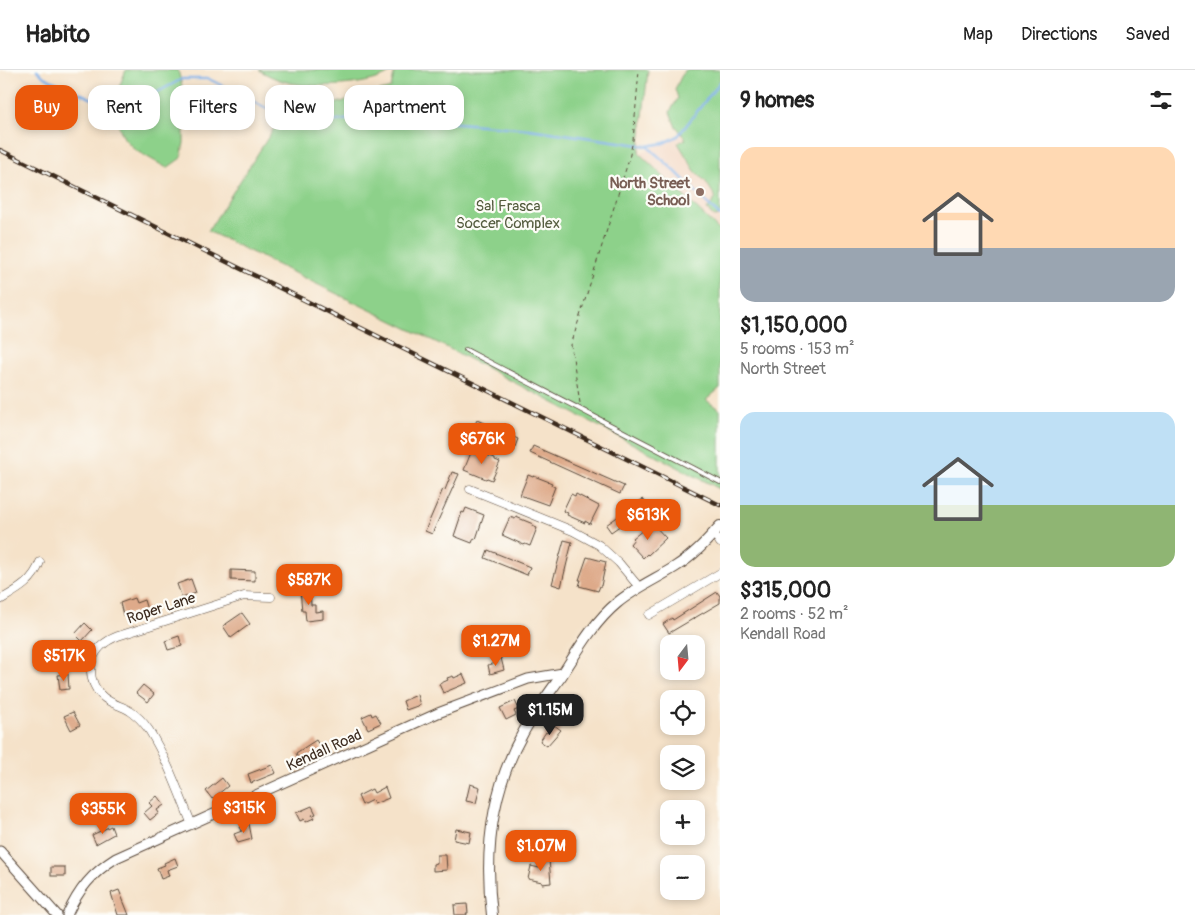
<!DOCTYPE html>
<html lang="en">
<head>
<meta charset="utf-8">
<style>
  :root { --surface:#fff; --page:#f6f6f6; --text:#222; --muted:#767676; --line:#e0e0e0; --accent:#ea580c }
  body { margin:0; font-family:Pangolin,sans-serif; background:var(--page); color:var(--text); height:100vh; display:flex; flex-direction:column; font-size:19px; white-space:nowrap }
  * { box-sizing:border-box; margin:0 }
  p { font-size:16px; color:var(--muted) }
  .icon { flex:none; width:28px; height:28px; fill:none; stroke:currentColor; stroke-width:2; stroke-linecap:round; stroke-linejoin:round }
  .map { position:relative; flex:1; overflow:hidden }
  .panel { display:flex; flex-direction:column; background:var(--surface); width:475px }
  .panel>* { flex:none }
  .guide { position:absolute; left:15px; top:15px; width:475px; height:45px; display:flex; gap:10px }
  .needle { width:32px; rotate:196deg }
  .tools { position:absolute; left:660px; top:565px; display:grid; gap:10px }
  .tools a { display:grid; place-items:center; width:45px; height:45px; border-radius:10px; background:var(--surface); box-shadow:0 2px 8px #0003; font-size:25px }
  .price { position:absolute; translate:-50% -42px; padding:0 11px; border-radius:10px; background:var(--accent); color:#fff; font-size:16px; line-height:32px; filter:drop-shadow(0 1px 2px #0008) }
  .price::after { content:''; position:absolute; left:50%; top:30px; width:15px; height:11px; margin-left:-8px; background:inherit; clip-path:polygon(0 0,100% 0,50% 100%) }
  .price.on { background:#222; color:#fff }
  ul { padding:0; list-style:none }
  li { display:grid; align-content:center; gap:10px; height:265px; padding:0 20px }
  li span { display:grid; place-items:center; height:155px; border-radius:15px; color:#555 }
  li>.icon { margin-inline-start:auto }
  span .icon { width:90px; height:90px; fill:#fffc; stroke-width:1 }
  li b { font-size:21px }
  h2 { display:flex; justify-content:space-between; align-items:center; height:60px; padding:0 20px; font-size:21px }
  .tag { padding:0 18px; border-radius:15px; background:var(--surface); box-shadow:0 2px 8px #0003; font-size:18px; line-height:45px }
  .tag.on { background:var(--accent); color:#fff }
  header { display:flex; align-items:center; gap:30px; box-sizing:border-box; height:70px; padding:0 25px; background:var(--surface); border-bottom:1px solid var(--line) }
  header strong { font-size:24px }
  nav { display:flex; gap:28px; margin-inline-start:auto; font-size:18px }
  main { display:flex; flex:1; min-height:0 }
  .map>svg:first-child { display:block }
  .built { fill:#f3d4bf }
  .green { fill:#8dd18a; stroke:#647e54 }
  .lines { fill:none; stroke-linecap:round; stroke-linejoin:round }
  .stream { stroke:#7baee8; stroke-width:2.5 }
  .building { fill:#deaa8a }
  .service-casing { stroke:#574638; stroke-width:5.5 }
  .minor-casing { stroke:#574638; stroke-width:9 }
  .tertiary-casing { stroke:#574638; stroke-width:11 }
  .secondary-casing { stroke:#574638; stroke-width:12 }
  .path { stroke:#574638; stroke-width:1; stroke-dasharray:4 4; stroke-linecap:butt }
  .service { stroke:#fff; stroke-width:4 }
  .minor { stroke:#fff; stroke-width:8 }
  .tertiary { stroke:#fff; stroke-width:9 }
  .secondary { stroke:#fff; stroke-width:10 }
  .rail-casing { stroke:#3b2a1e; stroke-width:4.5 }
  .rail { stroke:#fdfcf7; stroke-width:2.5; stroke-dasharray:8; stroke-linecap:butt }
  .education-dot { fill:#8d6e63; stroke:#fdfcf7; stroke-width:2 }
  .labels { text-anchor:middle; stroke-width:4.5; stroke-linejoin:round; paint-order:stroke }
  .education-label { font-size:15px; font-weight:bold; fill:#785e54; stroke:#fdfcf7; text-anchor:end }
  .park-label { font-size:15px; fill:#545c3e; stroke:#fdfcf7 }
  .street-label { font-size:15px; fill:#3b2a1e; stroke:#fdfcf7 }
</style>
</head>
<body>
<header>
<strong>Habito</strong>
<nav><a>Map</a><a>Directions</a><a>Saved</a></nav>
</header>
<main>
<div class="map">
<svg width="720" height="845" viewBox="0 0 720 845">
  <rect width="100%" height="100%" fill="#fdfcf7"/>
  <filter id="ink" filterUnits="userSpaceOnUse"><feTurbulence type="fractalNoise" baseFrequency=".02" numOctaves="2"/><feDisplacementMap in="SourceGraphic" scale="10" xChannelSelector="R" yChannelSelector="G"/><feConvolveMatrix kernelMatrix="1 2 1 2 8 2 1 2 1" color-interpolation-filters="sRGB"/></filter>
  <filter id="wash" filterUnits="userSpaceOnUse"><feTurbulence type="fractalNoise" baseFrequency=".0096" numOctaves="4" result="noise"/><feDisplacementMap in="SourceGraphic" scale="20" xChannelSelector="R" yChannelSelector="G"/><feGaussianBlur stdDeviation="1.12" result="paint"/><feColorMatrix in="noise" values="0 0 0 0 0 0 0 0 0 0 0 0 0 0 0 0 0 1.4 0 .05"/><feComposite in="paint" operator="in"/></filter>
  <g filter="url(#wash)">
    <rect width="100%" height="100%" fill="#f5e2c9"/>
    <path class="built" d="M 720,16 L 720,161 L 639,83 L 683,65 Z"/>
    <g class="green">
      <path d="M 126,0 L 178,0 L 184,24 L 184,73 L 181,88 L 167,98 L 135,80 L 124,68 L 117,52 L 116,25 Z"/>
      <path d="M 259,0 L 393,0 C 377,17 313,18 291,13 C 280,11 269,6 259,0 Z"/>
      <path d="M 395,0 L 648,0 L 639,83 L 720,161 L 720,318 L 706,330 L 720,340 L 720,419 L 444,276 L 208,161 L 280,49 L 391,18 Z"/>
      <path d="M 688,0 L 720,0 L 720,146 L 715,147 L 707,140 L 716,128 L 706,112 L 695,101 L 678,73 L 686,69 L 675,55 L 670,42 L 678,28 L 675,19 L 684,1 Z"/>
    </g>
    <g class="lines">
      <g class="stream">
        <path d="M 37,0 L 44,7 L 106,35 L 154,24 L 182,9 L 209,9 L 274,42 L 321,53 L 374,46 L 529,59 L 647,76 L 664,73 L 678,66 L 720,12"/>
        <path d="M 647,76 L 675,101 L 720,146"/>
      </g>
    </g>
    <g id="blocks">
      <g class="building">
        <path d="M 477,350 L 518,369 L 515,377 L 473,358 Z"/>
        <path d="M 533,376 L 624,416 L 620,424 L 530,383 Z"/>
        <path d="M 472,380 L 495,388 L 495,390 L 500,392 L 492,410 L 487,408 L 486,409 L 464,400 Z"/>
        <path d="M 452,402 L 459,404 L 432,464 L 425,461 L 443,419 L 445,420 Z"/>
        <path d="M 528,405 L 533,407 L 534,406 L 552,413 L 551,415 L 555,417 L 548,435 L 520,425 Z"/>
        <path d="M 571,424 L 575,426 L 576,424 L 599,436 L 590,454 L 585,451 L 585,453 L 567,445 L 568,443 L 563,441 Z"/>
        <path d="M 643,429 L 648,436 L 611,462 L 606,455 Z"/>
        <path d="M 466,438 L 484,445 L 476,469 L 474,468 L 472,473 L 454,466 L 462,442 L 464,443 Z"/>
        <path d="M 510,447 L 515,449 L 516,447 L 533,454 L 532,456 L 537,458 L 530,476 L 525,474 L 524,475 L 502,465 Z"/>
        <path d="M 653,454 L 666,468 L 648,485 L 647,484 L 643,488 L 630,474 L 634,469 L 633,468 L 648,456 L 649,457 Z"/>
        <path d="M 564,470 L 572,472 L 561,517 L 552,514 Z"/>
        <path d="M 488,480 L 530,497 L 527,505 L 485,488 Z"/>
        <path d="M 587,487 L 606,492 L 601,516 L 600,516 L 598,521 L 579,516 L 581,510 L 579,510 Z"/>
        <path d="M 231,500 L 255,501 L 255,511 L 231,510 Z"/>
        <path d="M 191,509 L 196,523 L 182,528 L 177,514 Z"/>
        <path d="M 310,518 L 311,535 L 315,535 L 315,542 L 323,541 L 323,549 L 306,551 L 305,541 L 302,541 L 300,519 Z"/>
        <path d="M 717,522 L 720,526 L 720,533 L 669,563 L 663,554 L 672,548 L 673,550 Z"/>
        <path d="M 134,528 L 136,533 L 144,530 L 147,540 L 123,545 L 120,533 Z"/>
        <path d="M 242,543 L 250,554 L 231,568 L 223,556 Z"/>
        <path d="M 85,553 L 92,560 L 82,571 L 75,564 Z"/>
        <path d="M 179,566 L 182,576 L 168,580 L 165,571 Z"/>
        <path d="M 501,588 L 504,600 L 490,604 L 488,595 L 496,593 L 495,590 Z"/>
        <path d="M 68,604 L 69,619 L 60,620 L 58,605 Z"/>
        <path d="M 463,604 L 467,613 L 443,623 L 439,614 L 448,610 L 447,608 L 453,606 L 454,608 Z"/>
        <path d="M 143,615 L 154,624 L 148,632 L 136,623 Z"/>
        <path d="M 417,625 L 420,635 L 406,640 L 403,631 Z"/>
        <path d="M 515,631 L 519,639 L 514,641 L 516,645 L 506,650 L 500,638 Z"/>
        <path d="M 73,642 L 80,655 L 71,660 L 64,646 Z"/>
        <path d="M 371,643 L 372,646 L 376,644 L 381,653 L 368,659 L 362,647 Z"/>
        <path d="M 554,655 L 561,660 L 547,676 L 540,671 L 546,662 L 548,663 Z"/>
        <path d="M 316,670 L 322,680 L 300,692 L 296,683 Z"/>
        <path d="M 272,695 L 276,703 L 251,713 L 248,704 Z"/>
        <path d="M 222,708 L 228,716 L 212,729 L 206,721 Z"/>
        <path d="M 470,714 L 480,717 L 476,733 L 466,731 Z"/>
        <path d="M 385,717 L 389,728 L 374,734 L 372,730 L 362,735 L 358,726 L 372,719 L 374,723 Z"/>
        <path d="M 157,726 L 164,735 L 157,740 L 159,743 L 150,750 L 144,743 L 152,736 L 149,733 Z"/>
        <path d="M 312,736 L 316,744 L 312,745 L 314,748 L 305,752 L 304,749 L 300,751 L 296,743 Z"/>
        <path d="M 249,754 L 252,769 L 238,773 L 234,764 L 242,761 L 240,757 Z"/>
        <path d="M 111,756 L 114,764 L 96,774 L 92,765 Z"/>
        <path d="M 456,759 L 471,762 L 469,773 L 454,770 Z"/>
        <path d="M 437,785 L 446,785 L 447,800 L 433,801 L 433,794 L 437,793 Z"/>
        <path d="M 175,788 L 178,796 L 167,800 L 169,806 L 161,809 L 157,798 L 165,795 L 164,793 Z"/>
        <path d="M 549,789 L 551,813 L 542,814 L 542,812 L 528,809 L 531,796 L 539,798 L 539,790 Z"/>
        <rect x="51" y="797" width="14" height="9"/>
        <path d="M 119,820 L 129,845 L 118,845 L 111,823 Z"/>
        <path d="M 467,834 L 468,843 L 466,843 L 467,845 L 455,845 L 454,835 Z"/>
      </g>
    </g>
  </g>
  <g filter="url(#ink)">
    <use href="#blocks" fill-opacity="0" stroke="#574638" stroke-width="1"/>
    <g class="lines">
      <defs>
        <path id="service" d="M 466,280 L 720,412"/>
        <g id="minor">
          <path d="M 470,419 L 573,461 L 599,475 L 619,493 L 639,517"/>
          <path d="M 714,463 L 720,473"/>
          <path d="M 0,530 C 17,520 33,512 40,492"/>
          <path d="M 649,545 L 720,503"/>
          <path d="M 192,755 C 179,723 167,689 149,660 C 144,653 138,646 130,641 C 124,637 116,635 109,631 C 96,624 88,608 92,592 C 95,579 105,571 118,566 L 244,526 L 271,527"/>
        </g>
        <g id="tertiary">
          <path d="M 0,781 L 57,845"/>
          <path d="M 67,845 C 79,819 92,803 116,788 L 438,643 L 528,609 L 563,603"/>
        </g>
        <path id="secondary" d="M 492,845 C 484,781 491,719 524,661 C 535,642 549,623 562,605 C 578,580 594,552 617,533 C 635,518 656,509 675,497 C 693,486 706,472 720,456"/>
      </defs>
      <use href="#service" class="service-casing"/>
      <use href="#minor" class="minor-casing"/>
      <use href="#tertiary" class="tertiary-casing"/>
      <use href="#secondary" class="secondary-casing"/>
      <path class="path" d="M 580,333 L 571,275 L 629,89 L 633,70 L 639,0"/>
      <use href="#service" class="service"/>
      <use href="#minor" class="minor"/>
      <use href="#tertiary" class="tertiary"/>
      <use href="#secondary" class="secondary"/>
      <defs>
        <path id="rail" d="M 0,80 L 720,435"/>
      </defs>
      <use href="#rail" class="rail-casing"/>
      <use href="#rail" class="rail"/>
    </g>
  </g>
  <circle class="education-dot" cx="700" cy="122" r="5"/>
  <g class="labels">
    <g class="education-label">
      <text x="690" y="118">North Street<tspan x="690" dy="17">School</tspan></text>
    </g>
    <g class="park-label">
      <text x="508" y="141">Sal Frasca<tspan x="508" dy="17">Soccer Complex</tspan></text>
    </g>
    <g class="street-label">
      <text transform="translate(161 538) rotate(-18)" y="5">Roper Lane</text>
      <text transform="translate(324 680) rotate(-24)" y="5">Kendall Road</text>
    </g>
  </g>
</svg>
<div class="tools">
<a><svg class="needle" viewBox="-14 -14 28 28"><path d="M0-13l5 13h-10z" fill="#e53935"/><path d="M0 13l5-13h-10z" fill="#767676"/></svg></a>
<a><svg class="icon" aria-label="locate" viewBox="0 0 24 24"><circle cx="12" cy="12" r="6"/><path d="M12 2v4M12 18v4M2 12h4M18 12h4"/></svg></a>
<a><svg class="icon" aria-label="layers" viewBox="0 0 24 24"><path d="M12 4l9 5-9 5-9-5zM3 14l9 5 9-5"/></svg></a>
<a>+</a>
<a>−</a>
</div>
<b class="price" style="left:482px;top:395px">$676K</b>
<b class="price" style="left:648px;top:471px">$613K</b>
<b class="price" style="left:309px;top:536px">$587K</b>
<b class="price" style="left:496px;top:597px">$1.27M</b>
<b class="price" style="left:64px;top:612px">$517K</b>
<b class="price on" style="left:550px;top:666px">$1.15M</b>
<b class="price" style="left:244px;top:764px">$315K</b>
<b class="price" style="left:103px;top:765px">$355K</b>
<b class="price" style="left:541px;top:802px">$1.07M</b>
<div class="guide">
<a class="tag on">Buy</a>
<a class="tag">Rent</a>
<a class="tag">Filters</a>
<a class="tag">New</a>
<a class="tag">Apartment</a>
</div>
</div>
<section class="panel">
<h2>9 homes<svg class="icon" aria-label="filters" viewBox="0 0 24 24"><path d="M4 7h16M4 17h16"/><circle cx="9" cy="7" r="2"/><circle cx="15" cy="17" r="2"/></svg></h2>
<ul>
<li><span style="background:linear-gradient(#ffd9b3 65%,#9aa5b1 0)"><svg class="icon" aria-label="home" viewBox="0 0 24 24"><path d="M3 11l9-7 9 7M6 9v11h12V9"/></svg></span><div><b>$1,150,000</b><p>5 rooms · 153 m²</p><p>North Street</p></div></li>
<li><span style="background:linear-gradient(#bfe0f5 60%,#8fb573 0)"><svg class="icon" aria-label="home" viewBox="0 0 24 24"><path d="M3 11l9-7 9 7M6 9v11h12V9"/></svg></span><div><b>$315,000</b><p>2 rooms · 52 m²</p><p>Kendall Road</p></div></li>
</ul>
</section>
</main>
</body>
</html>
